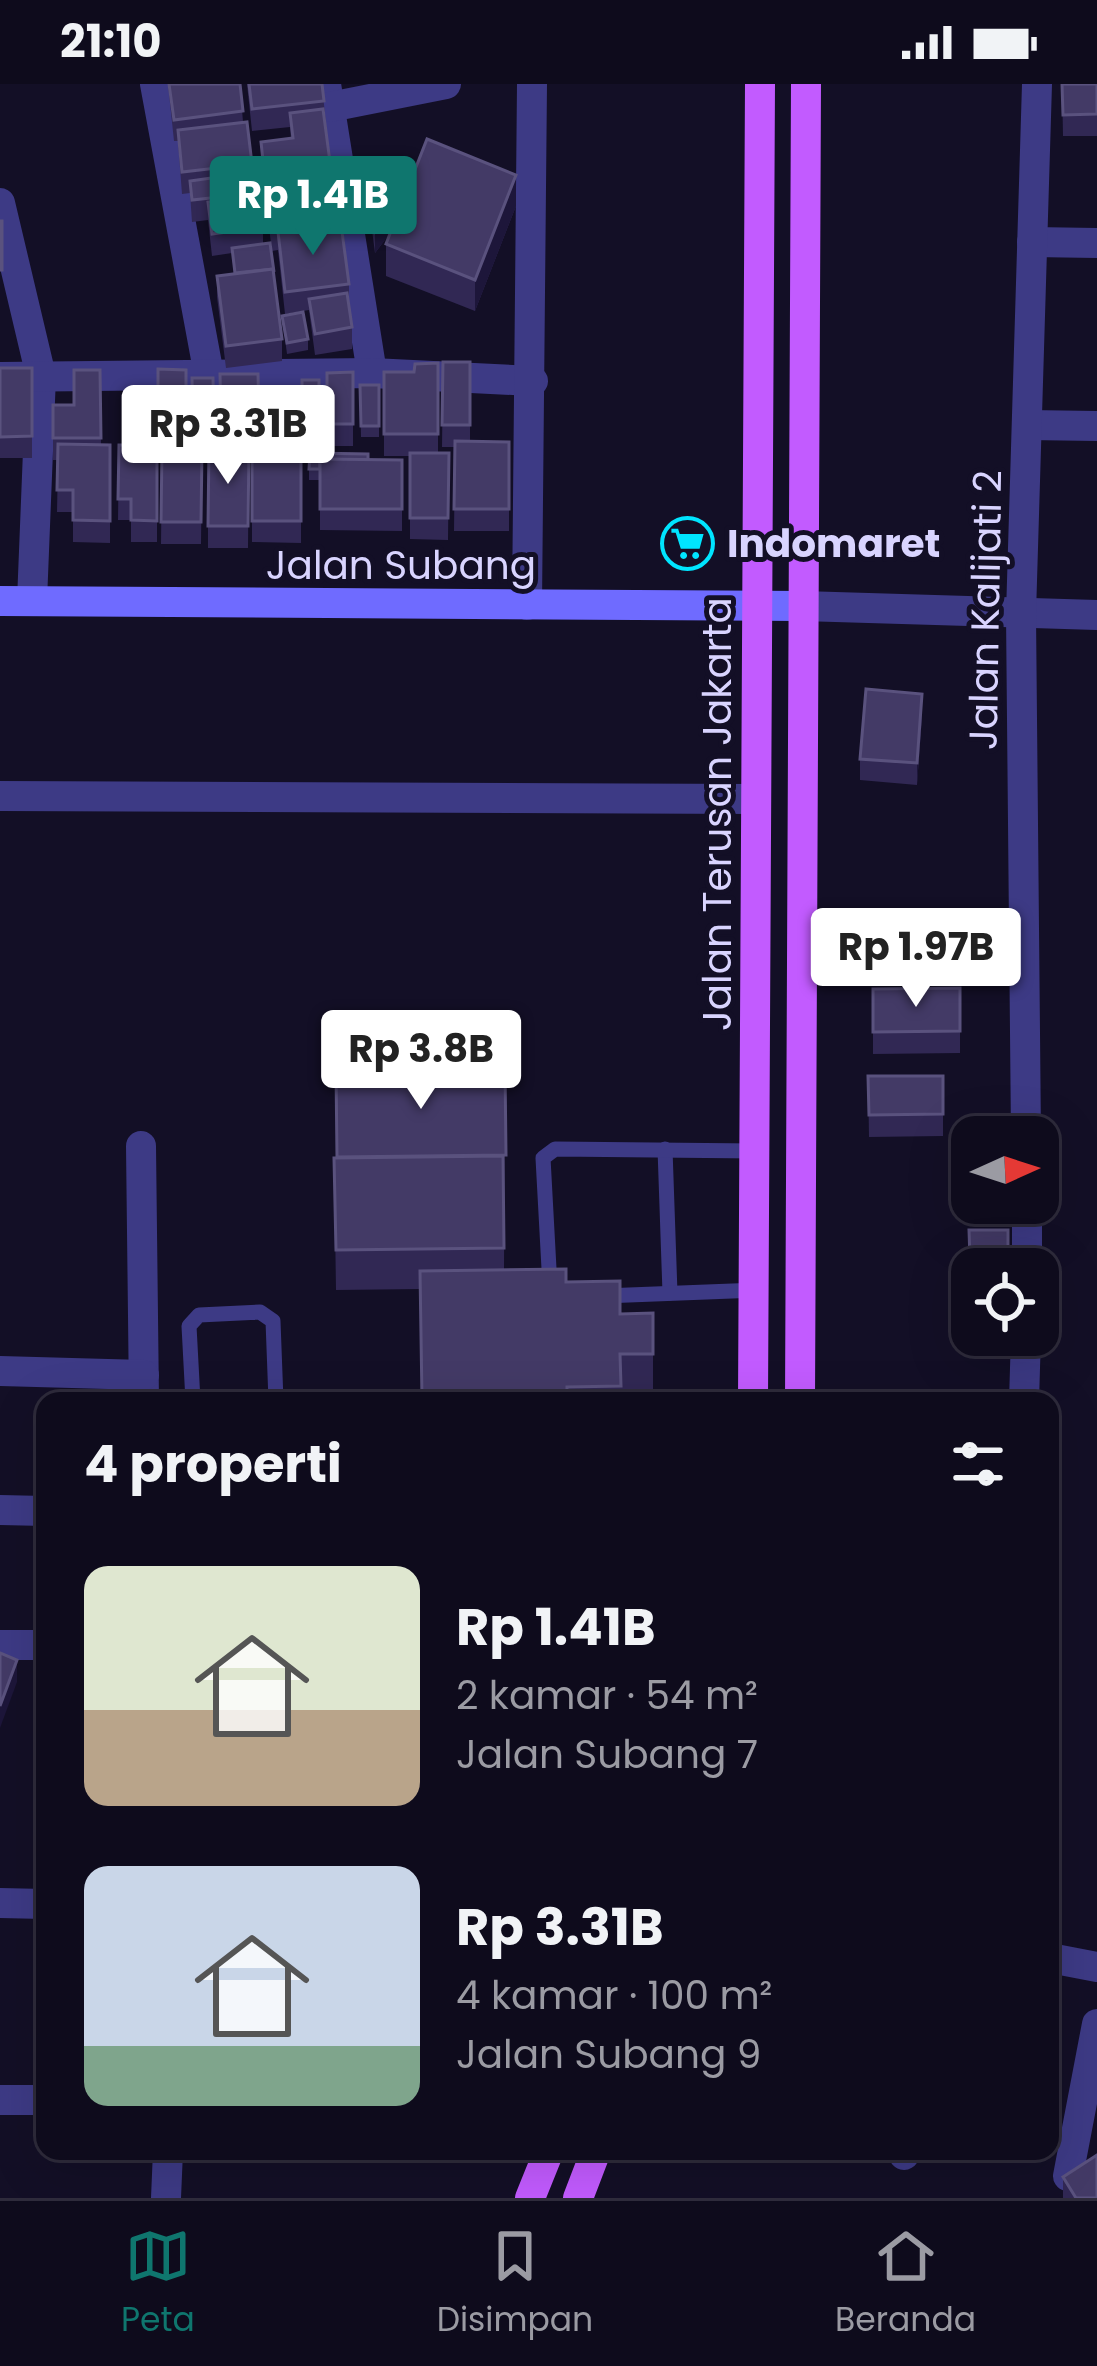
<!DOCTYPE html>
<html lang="id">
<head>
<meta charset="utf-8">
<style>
  :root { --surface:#0e0b1c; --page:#171425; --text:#f1f3f6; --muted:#9b9ba3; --line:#2e2b3b; --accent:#0f766e }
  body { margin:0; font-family:Poppins,sans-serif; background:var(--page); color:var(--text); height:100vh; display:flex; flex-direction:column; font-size:45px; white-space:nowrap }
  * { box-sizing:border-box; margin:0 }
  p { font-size:39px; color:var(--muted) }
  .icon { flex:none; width:66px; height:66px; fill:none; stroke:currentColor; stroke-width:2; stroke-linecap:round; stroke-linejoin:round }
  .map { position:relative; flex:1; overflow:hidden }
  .sheet { position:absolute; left:36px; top:1308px; width:1023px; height:768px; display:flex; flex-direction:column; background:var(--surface); border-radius:24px; box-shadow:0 12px 48px #0002,0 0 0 3px var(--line) }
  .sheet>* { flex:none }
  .needle { width:78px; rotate:87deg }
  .fabs { position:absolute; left:951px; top:1032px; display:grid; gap:24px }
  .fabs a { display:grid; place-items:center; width:108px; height:108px; border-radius:24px; background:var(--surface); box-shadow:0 12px 48px #0002,0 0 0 3px var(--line); font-size:60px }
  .price { position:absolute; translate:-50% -102px; padding:0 27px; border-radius:12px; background:#fff; color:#222; font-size:39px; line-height:78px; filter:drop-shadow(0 3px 6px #0008) }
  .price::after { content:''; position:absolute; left:50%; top:72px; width:36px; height:27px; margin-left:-18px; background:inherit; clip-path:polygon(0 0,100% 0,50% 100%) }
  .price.active { background:var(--accent); color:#fff }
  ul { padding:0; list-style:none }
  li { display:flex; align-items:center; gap:36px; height:300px; padding:0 48px }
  li span { display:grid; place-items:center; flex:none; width:336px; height:240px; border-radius:24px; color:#555 }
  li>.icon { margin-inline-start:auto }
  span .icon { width:144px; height:144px; fill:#fffc; stroke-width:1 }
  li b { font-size:51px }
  h2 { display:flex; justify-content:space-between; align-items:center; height:144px; padding:0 48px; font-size:51px }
  .status { display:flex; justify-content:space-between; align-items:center; height:84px; padding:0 60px; background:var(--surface); direction:ltr }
  .status svg { height:33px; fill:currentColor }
  .tab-bar { display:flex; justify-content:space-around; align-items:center; height:168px; border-top:3px solid var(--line); background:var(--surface); font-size:33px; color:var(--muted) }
  .tab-bar a { display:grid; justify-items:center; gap:6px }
  .tab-bar .active { color:var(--accent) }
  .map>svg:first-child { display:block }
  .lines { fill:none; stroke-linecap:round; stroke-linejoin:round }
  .lane { stroke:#3d3a85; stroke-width:15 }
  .street { stroke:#3d3a85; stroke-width:30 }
  .secondary { stroke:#6f6bff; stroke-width:30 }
  .primary { stroke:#c25bff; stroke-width:30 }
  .wall { fill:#312854; fill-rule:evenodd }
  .shaded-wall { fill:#1d163a }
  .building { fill:#433a66; stroke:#5a527e; stroke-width:3 }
  .labels { text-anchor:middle; stroke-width:10; stroke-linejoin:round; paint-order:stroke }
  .poi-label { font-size:39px; font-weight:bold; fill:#d9d4ff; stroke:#130f26; text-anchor:start }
  .street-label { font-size:39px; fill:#d9d4ff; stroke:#130f26 }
</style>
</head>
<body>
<div class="status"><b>21:10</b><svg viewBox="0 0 49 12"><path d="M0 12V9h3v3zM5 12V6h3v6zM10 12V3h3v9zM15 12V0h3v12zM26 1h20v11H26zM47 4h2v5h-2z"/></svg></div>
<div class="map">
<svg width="1097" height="2114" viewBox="0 0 1097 2114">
  <rect width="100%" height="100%" fill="#130f26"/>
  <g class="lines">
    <g class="lane">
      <path d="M 665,1065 L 670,1209"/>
      <path d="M 550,1203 L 543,1074 L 555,1065 L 756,1067"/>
      <path d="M 603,1212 L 758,1206"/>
      <path d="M 193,1317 L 189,1242 L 199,1231 L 260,1228 L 273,1237 L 276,1317"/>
    </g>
    <g class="street">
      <path d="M 155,0 L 209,291"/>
      <path d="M 326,0 L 372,289"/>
      <path d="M 330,23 L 446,0"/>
      <path d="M 0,119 L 41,292 L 32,517"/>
      <path d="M 1032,158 L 1097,159"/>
      <path d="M 0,293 L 372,289 L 533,297"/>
      <path d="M 1027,341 L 1097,342"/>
      <path d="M 527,521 L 532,0"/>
      <path d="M 802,522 L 1097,531"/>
      <path d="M 0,712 L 755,715"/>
      <path d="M 1026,1053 L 1021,530 L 1037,0"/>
      <path d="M 141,1062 L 144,1317"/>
      <path d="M 1027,1185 L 1027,1119"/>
      <path d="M 0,1287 L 144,1291"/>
      <path d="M 1024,1317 L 1026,1251"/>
      <path d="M 0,1426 L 45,1427"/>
      <path d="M 0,1561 L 37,1561"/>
      <path d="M 0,1819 L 45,1820"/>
      <path d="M 1050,1874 L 1097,1883"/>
      <path d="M 0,2016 L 45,2016"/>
      <path d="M 904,2071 L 905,2067"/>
      <path d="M 1068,2092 L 1097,1940"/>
      <path d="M 166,2114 L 168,2067"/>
    </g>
    <path class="secondary" d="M 0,517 L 802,522"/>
    <g class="primary">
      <path d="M 753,1317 L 760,0"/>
      <path d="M 800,1317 L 806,0"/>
      <path d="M 530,2114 L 549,2067"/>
      <path d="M 578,2114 L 596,2067"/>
    </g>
  </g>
  <g class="wall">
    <path d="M 168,0 L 240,0 L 243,38 L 252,80 L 252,89 L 254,88 L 263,143 L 263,160 L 282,255 L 282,277 L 226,284 L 217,213 L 217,192 L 234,190 L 232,169 L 212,172 L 208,136 L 192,138 L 190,109 L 182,110 L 178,57 L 174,57 Z"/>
    <path d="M 247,0 L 322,0 L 330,82 L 342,134 L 349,200 L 349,221 L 352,243 L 352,265 L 315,271 L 309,226 L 285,230 L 278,166 L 272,167 L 261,80 L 261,58 L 291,55 L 290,43 L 252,47 ZM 298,103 L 303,145 L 299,145 L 294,104 Z"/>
    <path d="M 1062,0 L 1097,0 L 1097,52 L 1063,52 Z"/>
    <path d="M 366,78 L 408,102 L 516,122 L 475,227 L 386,192 L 386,160 L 390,149 L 375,169 L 366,100 Z"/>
    <path d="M 282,232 L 308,255 L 308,266 L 287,270 Z"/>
    <path d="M 443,278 L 470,278 L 470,357 L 509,358 L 509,447 L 454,447 L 455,363 L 442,363 Z"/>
    <path d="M 438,279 L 438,369 L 449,369 L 448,456 L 410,455 L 410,372 L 384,372 L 384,288 L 414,288 Z"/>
    <rect x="0" y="284" width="32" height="90"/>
    <path d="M 100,286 L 101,361 L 110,361 L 110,459 L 73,458 L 73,428 L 57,428 L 58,376 L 53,376 L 53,321 L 74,321 Z"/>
    <path d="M 186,286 L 186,365 L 193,365 L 192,294 L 213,294 L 214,363 L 249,363 L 248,464 L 208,464 L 208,378 L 202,378 L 201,460 L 161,460 L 162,373 L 157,373 L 157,458 L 131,458 L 131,436 L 118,436 L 119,361 L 129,361 L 129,305 L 158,304 Z"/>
    <path d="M 353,288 L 353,362 L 327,362 L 327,289 Z"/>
    <path d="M 220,290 L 258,290 L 259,357 L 221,357 Z"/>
    <path d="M 302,296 L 319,296 L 319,369 L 368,376 L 402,376 L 402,447 L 320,446 L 320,396 L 309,396 L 309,374 L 302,374 Z"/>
    <path d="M 360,301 L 379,301 L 379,353 L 361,353 Z"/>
    <path d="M 292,304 L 293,345 L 296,358 L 301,358 L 301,459 L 252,458 L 252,358 L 262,358 L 265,345 L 265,305 Z"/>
    <path d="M 922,632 L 917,701 L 860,696 L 860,675 Z"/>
    <path d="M 960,904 L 960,969 L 873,970 L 873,905 Z"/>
    <path d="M 505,984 L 504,1186 L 566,1198 L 620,1230 L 653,1229 L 653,1310 L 621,1310 L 621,1317 L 422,1317 L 420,1205 L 336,1206 L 334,1074 Z"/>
    <path d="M 868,992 L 943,992 L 943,1052 L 869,1053 Z"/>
    <rect x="956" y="1055" width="16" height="63"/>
    <path d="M 969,1146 L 1008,1146 L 1008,1185 L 970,1186 Z"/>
    <path d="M 1063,2093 L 1097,2114 L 1063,2114 Z"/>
  </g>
  <g class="shaded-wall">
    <path d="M 516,91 L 516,122 L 475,227 L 475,196 Z"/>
    <path d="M 408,105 L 408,126 L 375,169 L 375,147 Z"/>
    <path d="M 922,610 L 922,632 L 917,701 L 917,679 Z"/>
    <path d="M 17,1576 L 17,1598 L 0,1644 L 0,1622 Z"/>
  </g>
  <g class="building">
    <path d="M 169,0 L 240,0 L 243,27 L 174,36 Z"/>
    <path d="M 249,0 L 322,0 L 324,17 L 252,25 Z"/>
    <path d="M 1062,0 L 1097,0 L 1097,30 L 1063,31 Z"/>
    <path d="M 323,25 L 330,78 L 264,86 L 261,58 L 293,54 L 290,29 Z"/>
    <path d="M 247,38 L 252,80 L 182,88 L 178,46 Z"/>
    <path d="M 427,55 L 516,91 L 475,196 L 386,160 Z"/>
    <path d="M 408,75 L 408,105 L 375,147 L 366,78 Z"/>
    <path d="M 336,81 L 342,134 L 305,139 L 298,86 Z"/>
    <path d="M 292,86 L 299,142 L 272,146 L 265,90 Z"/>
    <path d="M 254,88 L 257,109 L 192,116 L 190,97 Z"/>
    <path d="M 260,112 L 263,143 L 212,150 L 208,118 Z"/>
    <rect x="0" y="137" width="2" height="49"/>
    <path d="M 341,140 L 349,200 L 285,208 L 278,148 Z"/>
    <path d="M 270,159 L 274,188 L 273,185 L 235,189 L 232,164 Z"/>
    <path d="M 273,185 L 282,255 L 226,262 L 217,192 Z"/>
    <path d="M 347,209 L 352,243 L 315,250 L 309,215 Z"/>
    <path d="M 303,228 L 308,255 L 287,259 L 282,232 Z"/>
    <path d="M 443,278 L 470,278 L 470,341 L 442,341 Z"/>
    <path d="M 438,279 L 438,350 L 384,350 L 384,288 L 414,288 L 415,280 Z"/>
    <path d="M 0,284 L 32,284 L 32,352 L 0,353 Z"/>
    <path d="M 158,285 L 186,286 L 186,351 L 129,351 L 129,305 L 158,304 Z"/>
    <path d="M 74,286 L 100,286 L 101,354 L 53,354 L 53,321 L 74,321 Z"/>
    <path d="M 353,288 L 353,340 L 327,340 L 327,289 Z"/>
    <path d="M 220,290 L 258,290 L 259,335 L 221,335 Z"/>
    <path d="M 192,294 L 213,294 L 214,357 L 193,357 Z"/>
    <rect x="302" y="296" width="17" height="67"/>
    <path d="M 360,301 L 379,301 L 379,342 L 361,342 Z"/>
    <path d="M 292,304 L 293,342 L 265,342 L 265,305 Z"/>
    <rect x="262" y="345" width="34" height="13"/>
    <path d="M 455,357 L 509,358 L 509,425 L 454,425 Z"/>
    <rect x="252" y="358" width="49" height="79"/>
    <path d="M 58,360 L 110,361 L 110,437 L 73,436 L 73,406 L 57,406 Z"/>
    <path d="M 119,361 L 157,361 L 157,437 L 131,436 L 131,415 L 118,415 Z"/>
    <path d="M 209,363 L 249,363 L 248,442 L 208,442 Z"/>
    <path d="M 162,365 L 202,365 L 201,438 L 161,438 Z"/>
    <path d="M 310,369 L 368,370 L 368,376 L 320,375 L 320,385 L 309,385 Z"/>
    <path d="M 410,369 L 449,369 L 448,434 L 410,434 Z"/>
    <path d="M 320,375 L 402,376 L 402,425 L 320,425 Z"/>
    <path d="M 866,605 L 922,610 L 917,679 L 860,675 Z"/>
    <path d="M 960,904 L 960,947 L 873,948 L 873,905 Z"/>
    <path d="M 505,984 L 506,1071 L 337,1073 L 336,986 Z"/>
    <path d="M 868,992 L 943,992 L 943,1030 L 869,1031 Z"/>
    <rect x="956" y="1055" width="16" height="41"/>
    <path d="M 503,1072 L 504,1164 L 336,1166 L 334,1074 Z"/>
    <path d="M 969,1146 L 1008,1146 L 1008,1175 L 970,1175 Z"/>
    <path d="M 566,1185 L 566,1198 L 620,1197 L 620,1230 L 653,1229 L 653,1270 L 620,1270 L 621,1302 L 567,1303 L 567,1313 L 422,1315 L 420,1187 Z"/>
    <path d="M 861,1311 L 960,1317 L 861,1317 Z"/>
    <path d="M 0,1569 L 17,1576 L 0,1622 Z"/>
    <path d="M 1097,2071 L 1097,2114 L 1076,2114 L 1063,2093 Z"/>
  </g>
  <defs>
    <symbol id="supermarket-ring" viewBox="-11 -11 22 22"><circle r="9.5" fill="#130f26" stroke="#00e5ff" stroke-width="1.5"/><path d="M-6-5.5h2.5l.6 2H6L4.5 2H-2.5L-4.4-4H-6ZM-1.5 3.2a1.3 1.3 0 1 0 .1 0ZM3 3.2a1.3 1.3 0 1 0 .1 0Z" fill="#00e5ff"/></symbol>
  </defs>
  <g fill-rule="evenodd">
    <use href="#supermarket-ring" x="658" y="430" width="59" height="59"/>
  </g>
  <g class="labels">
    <g class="poi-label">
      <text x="727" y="473">Indomaret</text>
    </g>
    <g class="street-label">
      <text x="401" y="495">Jalan Subang</text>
      <text transform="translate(985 526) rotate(-89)" y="14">Jalan Kalijati 2</text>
      <text transform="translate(717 730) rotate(-90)" y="14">Jalan Terusan Jakarta</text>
    </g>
  </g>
</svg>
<div class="fabs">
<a><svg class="needle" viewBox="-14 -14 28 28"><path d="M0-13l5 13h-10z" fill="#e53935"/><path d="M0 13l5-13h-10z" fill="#9b9ba3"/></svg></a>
<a><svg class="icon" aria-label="locate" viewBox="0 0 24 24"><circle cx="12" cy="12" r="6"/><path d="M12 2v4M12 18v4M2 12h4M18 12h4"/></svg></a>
</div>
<b class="price active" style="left:313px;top:174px">Rp 1.41B</b>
<b class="price" style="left:228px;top:403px">Rp 3.31B</b>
<b class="price" style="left:916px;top:926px">Rp 1.97B</b>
<b class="price" style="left:421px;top:1028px">Rp 3.8B</b>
<section class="sheet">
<h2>4 properti<svg class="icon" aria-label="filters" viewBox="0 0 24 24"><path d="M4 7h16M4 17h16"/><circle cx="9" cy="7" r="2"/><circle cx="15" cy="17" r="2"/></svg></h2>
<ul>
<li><span style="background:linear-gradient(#dfe7d0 60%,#b9a48a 0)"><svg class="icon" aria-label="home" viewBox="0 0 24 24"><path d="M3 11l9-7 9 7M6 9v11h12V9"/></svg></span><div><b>Rp 1.41B</b><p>2 kamar · 54 m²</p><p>Jalan Subang 7</p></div></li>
<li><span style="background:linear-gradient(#c9d6e8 75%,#7fa58c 0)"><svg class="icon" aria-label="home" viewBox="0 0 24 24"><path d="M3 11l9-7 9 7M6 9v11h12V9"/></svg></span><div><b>Rp 3.31B</b><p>4 kamar · 100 m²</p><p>Jalan Subang 9</p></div></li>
</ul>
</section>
</div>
<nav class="tab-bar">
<a class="active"><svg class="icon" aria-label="map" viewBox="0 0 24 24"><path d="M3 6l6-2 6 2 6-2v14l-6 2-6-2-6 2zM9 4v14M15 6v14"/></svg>Peta</a>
<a><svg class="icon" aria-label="saved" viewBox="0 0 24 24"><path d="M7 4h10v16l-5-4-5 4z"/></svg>Disimpan</a>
<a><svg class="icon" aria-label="home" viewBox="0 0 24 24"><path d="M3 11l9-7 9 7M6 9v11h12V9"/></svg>Beranda</a>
</nav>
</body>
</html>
